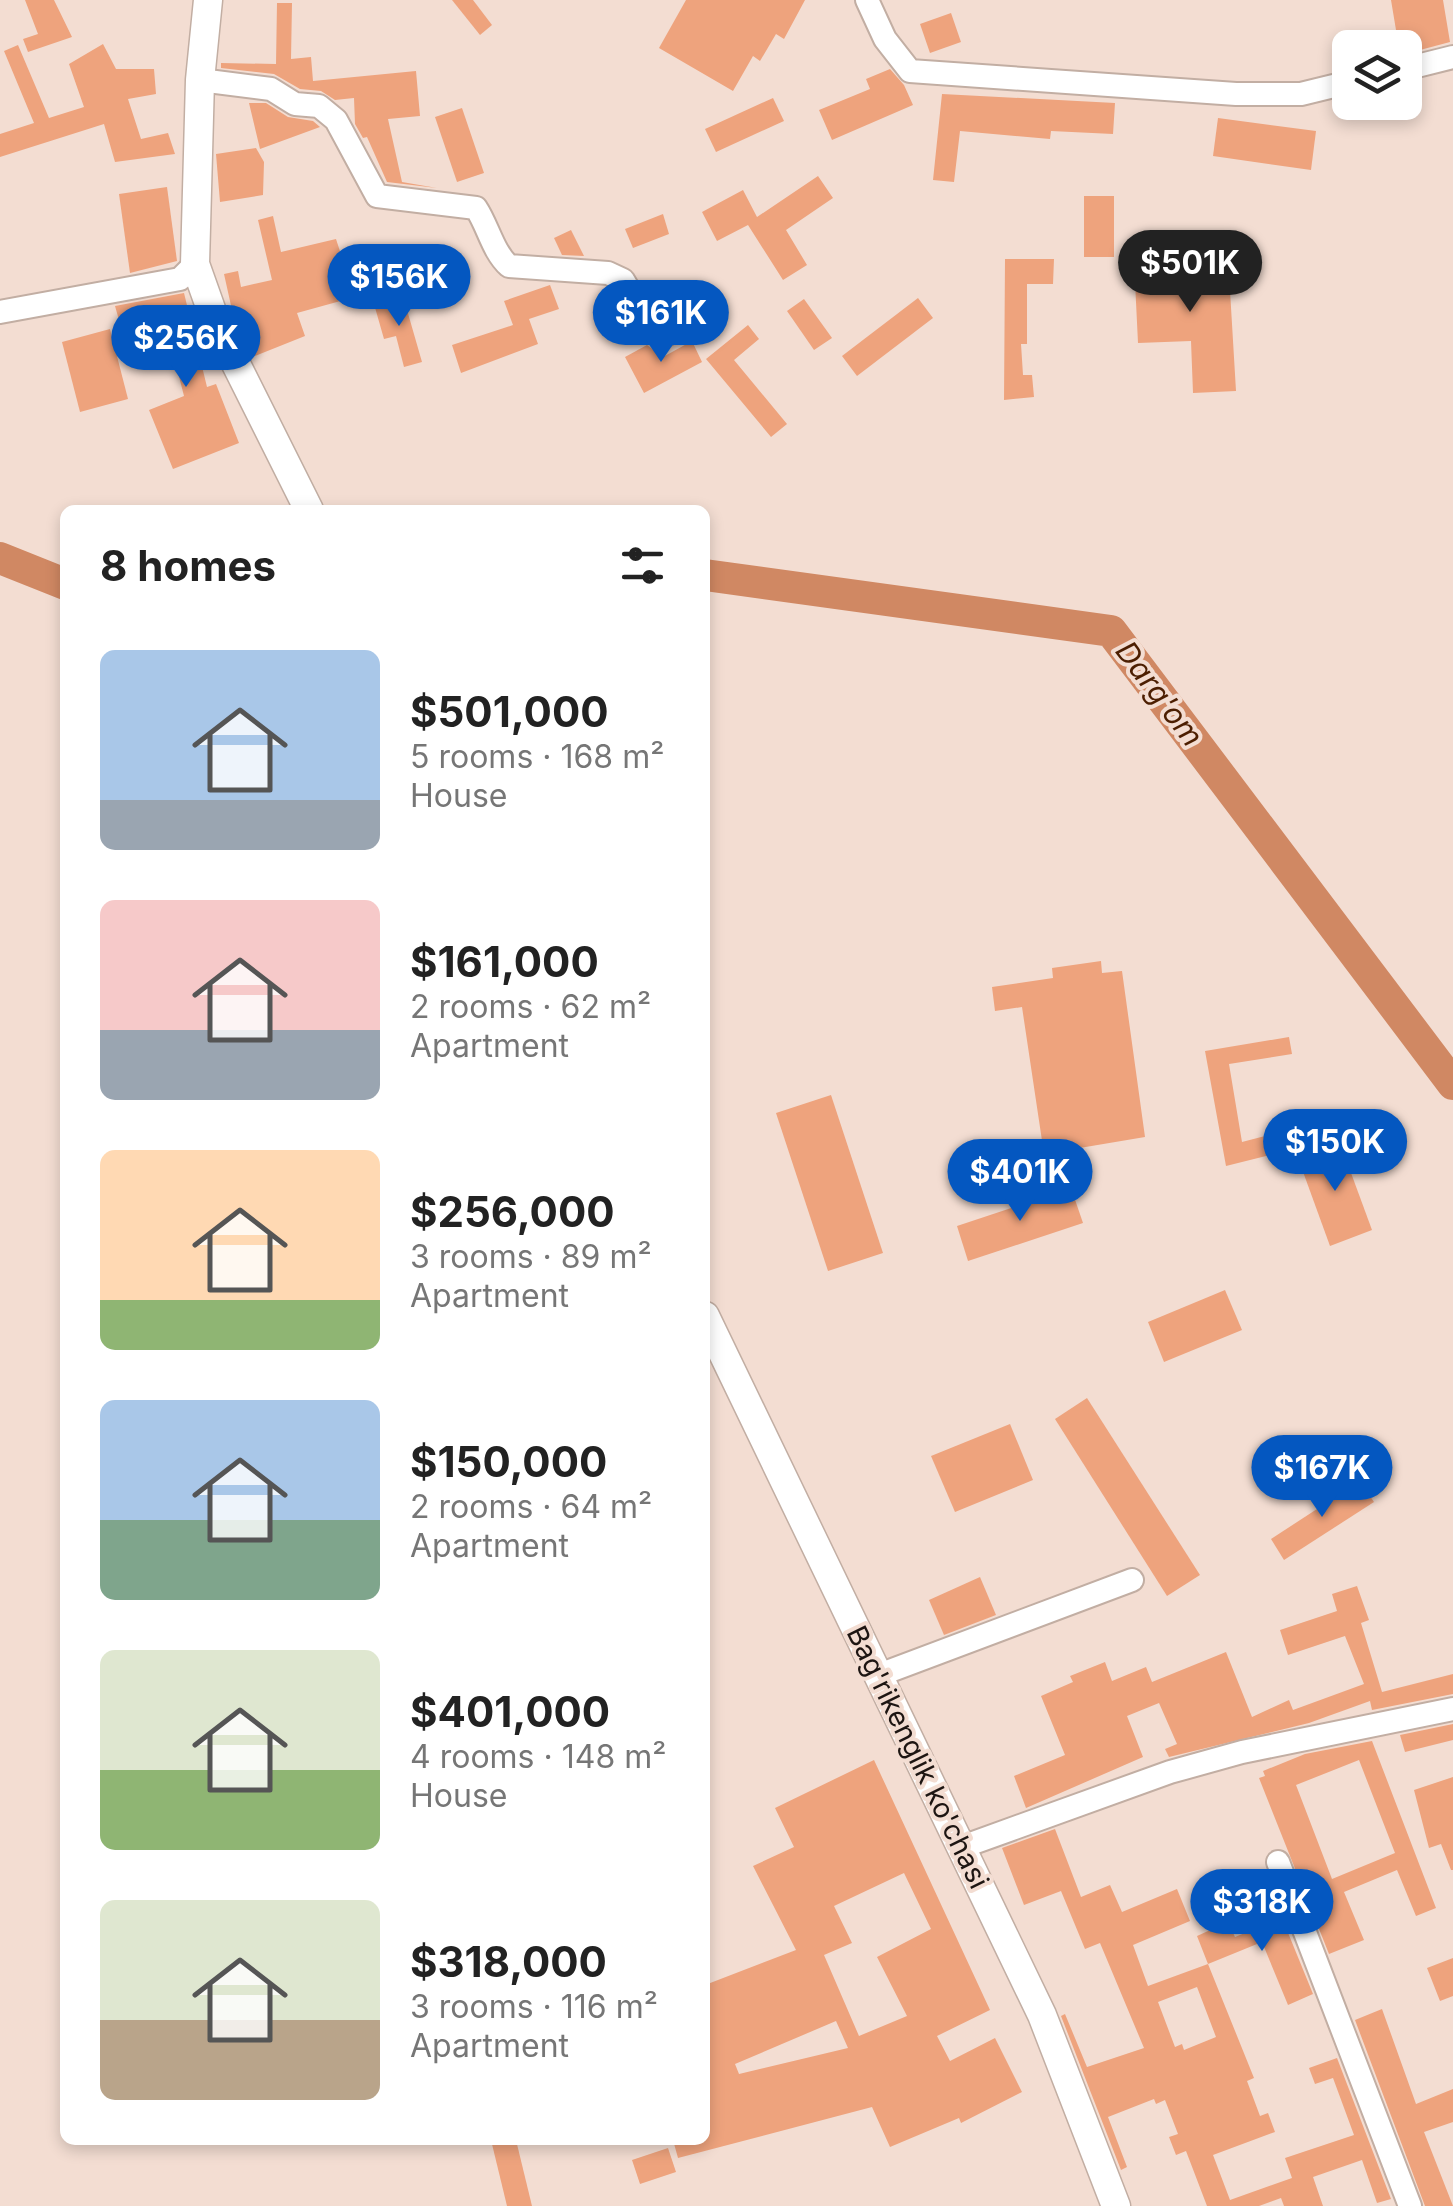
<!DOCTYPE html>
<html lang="en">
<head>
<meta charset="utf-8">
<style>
  :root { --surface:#fff; --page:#f2f2f2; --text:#222; --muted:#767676; --accent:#0457c0 }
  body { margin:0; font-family:Inter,sans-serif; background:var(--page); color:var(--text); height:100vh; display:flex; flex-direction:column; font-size:38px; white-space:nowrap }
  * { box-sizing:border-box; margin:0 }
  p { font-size:32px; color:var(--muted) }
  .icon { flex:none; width:55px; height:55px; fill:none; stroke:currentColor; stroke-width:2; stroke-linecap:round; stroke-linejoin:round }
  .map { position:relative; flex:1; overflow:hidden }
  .sheet { position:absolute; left:60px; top:505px; width:650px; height:1640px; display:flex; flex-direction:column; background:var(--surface); border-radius:15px; box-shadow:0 5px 15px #0003 }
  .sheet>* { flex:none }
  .fabs { position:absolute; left:1332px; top:30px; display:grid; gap:20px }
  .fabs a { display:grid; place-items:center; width:90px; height:90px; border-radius:15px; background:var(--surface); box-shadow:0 5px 15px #0003; font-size:50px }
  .price { position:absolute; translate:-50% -85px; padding:0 22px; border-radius:35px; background:var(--accent); color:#fff; font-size:32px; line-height:65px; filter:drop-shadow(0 2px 5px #0008) }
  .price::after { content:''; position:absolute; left:50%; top:60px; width:30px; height:22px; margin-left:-15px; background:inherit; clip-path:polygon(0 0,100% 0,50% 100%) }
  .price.selected { background:#222; color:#fff }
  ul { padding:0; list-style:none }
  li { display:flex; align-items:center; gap:30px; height:250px; padding:0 40px }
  li span { display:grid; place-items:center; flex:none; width:280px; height:200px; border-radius:15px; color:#555 }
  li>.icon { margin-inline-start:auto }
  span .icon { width:120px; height:120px; fill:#fffc; stroke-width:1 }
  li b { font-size:42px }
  h2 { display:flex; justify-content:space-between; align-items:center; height:120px; padding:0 40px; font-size:42px }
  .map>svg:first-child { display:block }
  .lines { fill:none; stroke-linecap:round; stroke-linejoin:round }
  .river { stroke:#d08863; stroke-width:32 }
  .building { fill:#eea37d; fill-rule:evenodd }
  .minor-casing { stroke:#c2aea3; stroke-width:26 }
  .major-casing { stroke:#c2aea3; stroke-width:31 }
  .minor { stroke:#fff; stroke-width:22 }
  .major { stroke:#fff; stroke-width:28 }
  .labels { text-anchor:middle; stroke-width:8; stroke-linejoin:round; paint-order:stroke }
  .street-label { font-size:28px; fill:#1d1512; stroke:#f3ddd2 }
  .water-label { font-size:30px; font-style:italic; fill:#4c1e01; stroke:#f3ddd2 }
</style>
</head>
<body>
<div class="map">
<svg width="1453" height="2206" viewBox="0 0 1453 2206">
  <rect width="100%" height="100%" fill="#f3ddd2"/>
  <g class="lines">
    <g class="river">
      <path d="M 0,558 L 65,584"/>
      <path d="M 705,575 L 1111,631 L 1453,1084"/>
    </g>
  </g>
  <g class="building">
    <path d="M 25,0 L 54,0 L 72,37 L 28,52 L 23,39 L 38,34 Z"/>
    <path d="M 452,0 L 473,0 L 492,25 L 480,35 Z"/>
    <path d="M 686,0 L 805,0 L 784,39 L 776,34 L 760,61 L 753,56 L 733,91 L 659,48 Z"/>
    <path d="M 1391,0 L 1443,0 L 1450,42 L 1405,54 L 1405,48 L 1399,48 Z"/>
    <path d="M 277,3 L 292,3 L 291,59 L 311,57 L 313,81 L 416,71 L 420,116 L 388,119 L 402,182 L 437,188 L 387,182 L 367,137 L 363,138 L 355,124 L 354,98 L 335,100 L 321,91 L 300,89 L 274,74 L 221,68 L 221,63 L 276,64 Z"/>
    <path d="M 951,13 L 961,42 L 930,53 L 920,24 Z"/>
    <path d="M 103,44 L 116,69 L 154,69 L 156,94 L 128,99 L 141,139 L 168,133 L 175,154 L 115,162 L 104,124 L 0,157 L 0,134 L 34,123 L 4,51 L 18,45 L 49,118 L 84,107 L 69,64 Z"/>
    <path d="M 890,69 L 904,85 L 913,105 L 832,140 L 819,110 L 870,89 L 866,79 Z"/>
    <path d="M 942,94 L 1115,103 L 1113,134 L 1051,131 L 1050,139 L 960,131 L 954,182 L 933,180 Z"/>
    <path d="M 773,98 L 784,121 L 716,152 L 705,129 Z"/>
    <path d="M 249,103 L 266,103 L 288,117 L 313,121 L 320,127 L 260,149 Z"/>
    <path d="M 462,108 L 484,173 L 457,182 L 435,117 Z"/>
    <path d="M 1218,118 L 1316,131 L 1311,170 L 1213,156 Z"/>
    <path d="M 256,148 L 264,162 L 263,195 L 220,202 L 216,154 Z"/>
    <path d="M 818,176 L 833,198 L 786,230 L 807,265 L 783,280 L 748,225 L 717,241 L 702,212 L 743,190 L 757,217 Z"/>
    <path d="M 167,187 L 177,261 L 130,273 L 119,194 Z"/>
    <rect x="1084" y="196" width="30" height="61"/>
    <path d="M 663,214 L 669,234 L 633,248 L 625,229 Z"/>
    <path d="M 273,216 L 281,252 L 336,239 L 355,297 L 297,313 L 305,336 L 255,356 L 237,308 L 232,310 L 224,274 L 238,271 L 241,287 L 272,280 L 258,220 Z"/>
    <path d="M 571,230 L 584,256 L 562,255 L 554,238 Z"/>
    <path d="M 1228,257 L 1236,391 L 1193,393 L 1191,341 L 1138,343 L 1134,261 Z"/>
    <path d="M 1005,259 L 1054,259 L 1053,284 L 1027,284 L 1027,344 L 1021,344 L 1023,375 L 1032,375 L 1034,397 L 1004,400 Z"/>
    <path d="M 550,285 L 559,309 L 529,319 L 538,344 L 461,373 L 452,345 L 513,325 L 504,301 Z"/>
    <path d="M 184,293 L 207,387 L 216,384 L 239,443 L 173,469 L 149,410 L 184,396 L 162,310 L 119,320 L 115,306 Z"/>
    <path d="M 403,296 L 422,362 L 404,367 L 396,336 L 384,339 L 374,304 Z"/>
    <path d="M 918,298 L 933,318 L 857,376 L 842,356 Z"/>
    <path d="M 804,299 L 832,338 L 814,350 L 787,311 Z"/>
    <path d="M 748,325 L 759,339 L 734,360 L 787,424 L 771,437 L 706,359 Z"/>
    <path d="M 110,329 L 128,399 L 80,412 L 62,342 Z"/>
    <path d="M 692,341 L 702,362 L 644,393 L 625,357 L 647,345 L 663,357 Z"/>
    <path d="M 1101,961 L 1102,973 L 1122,971 L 1145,1137 L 1044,1154 L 1022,1007 L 995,1011 L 992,987 L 1053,978 L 1052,968 Z"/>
    <path d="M 1289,1037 L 1292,1054 L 1229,1064 L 1242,1142 L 1265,1136 L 1270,1155 L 1226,1166 L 1205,1051 Z"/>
    <path d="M 831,1095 L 883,1253 L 828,1271 L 776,1113 Z"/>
    <path d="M 1340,1143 L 1372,1230 L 1330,1246 L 1298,1158 Z"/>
    <path d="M 1071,1188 L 1083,1223 L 968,1261 L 957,1226 Z"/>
    <path d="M 1225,1290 L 1242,1330 L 1164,1362 L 1148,1322 Z"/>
    <path d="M 1087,1398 L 1200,1575 L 1167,1596 L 1055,1419 Z"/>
    <path d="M 1010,1424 L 1033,1480 L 955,1512 L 931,1456 Z"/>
    <path d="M 1360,1481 L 1374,1502 L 1284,1560 L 1271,1539 Z"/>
    <path d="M 980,1577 L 996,1615 L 944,1635 L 929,1600 Z"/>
    <path d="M 1357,1586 L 1369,1620 L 1361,1623 L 1382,1692 L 1453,1674 L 1453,1694 L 1372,1710 L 1370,1701 L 1309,1723 L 1169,1757 L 1165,1749 L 1177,1744 L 1159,1703 L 1127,1716 L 1143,1757 L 1026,1808 L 1014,1776 L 1065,1755 L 1041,1696 L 1073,1682 L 1070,1676 L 1105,1662 L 1112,1681 L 1146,1667 L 1152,1682 L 1226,1652 L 1252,1717 L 1289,1700 L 1293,1710 L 1364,1684 L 1345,1636 L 1288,1655 L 1280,1630 L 1337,1611 L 1332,1594 Z"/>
    <path d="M 1453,1724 L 1453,1740 L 1405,1752 L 1400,1735 Z"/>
    <path d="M 1372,1741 L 1436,1908 L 1416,1916 L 1397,1870 L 1344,1892 L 1364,1940 L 1329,1954 L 1259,1778 L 1265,1776 L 1263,1771 L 1305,1754 ZM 1359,1760 L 1395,1853 L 1332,1879 L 1296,1785 Z"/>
    <path d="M 874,1760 L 990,2010 L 937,2036 L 950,2061 L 995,2038 L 1022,2092 L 961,2123 L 959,2118 L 890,2147 L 872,2107 L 678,2158 L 673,2140 L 705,2140 L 705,1985 L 796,1950 L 753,1866 L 794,1847 L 775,1808 ZM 904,1873 L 931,1929 L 877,1957 L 907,2016 L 859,2036 L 824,1955 L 852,1943 L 834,1906 ZM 836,2021 L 848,2048 L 739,2074 L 735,2064 Z"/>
    <path d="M 1453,1777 L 1453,1870 L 1451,1870 L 1441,1844 L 1429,1848 L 1414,1790 Z"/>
    <path d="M 1055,1829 L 1081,1897 L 1110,1885 L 1122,1912 L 1177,1889 L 1190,1921 L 1133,1945 L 1148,1986 L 1208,1964 L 1254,2078 L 1247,2081 L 1260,2116 L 1268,2113 L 1275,2132 L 1213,2155 L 1230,2200 L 1292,2178 L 1285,2158 L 1354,2135 L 1333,2078 L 1315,2084 L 1309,2068 L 1337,2058 L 1391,2199 L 1377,2203 L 1362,2160 L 1313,2177 L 1323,2206 L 1284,2206 L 1281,2198 L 1259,2206 L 1207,2206 L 1186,2151 L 1176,2155 L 1169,2137 L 1178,2134 L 1165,2100 L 1156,2104 L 1154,2099 L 1108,2117 L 1127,2167 L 1121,2170 L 1061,2016 L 1065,2014 L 1087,2067 L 1144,2048 L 1100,1943 L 1085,1949 L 1061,1891 L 1024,1905 L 1002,1848 ZM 1197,1987 L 1216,2037 L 1184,2050 L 1182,2044 L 1175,2047 L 1158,2002 Z"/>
    <path d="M 1282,1918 L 1313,1994 L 1288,2005 L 1262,1942 L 1208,1964 L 1197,1936 L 1228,1922 L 1235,1937 Z"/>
    <path d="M 1453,1958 L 1453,1996 L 1440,2001 L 1427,1968 Z"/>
    <path d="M 1382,2009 L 1416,2104 L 1453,2089 L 1453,2122 L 1424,2132 L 1453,2206 L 1425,2206 L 1355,2020 Z"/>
    <path d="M 491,2140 L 516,2140 L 532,2206 L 507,2206 Z"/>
    <path d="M 668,2148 L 676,2172 L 640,2184 L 632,2160 Z"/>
  </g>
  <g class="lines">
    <defs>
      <g id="minor">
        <path d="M 867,0 L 885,39 L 910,71 L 1236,94 L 1301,94 L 1350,82"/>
        <path d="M 1405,69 L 1453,57"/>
        <path d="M 200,80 L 271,89 L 295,104 L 319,106 L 336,120 L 377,196 L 476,208 C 488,226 493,252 509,266 L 608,273 L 623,280 L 654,332 L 663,336 L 691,323"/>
        <path d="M 0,312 L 180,279 L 195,264"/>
        <path d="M 879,1675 L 1132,1580"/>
        <path d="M 962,1847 L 1170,1772 L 1242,1752 L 1453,1709"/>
        <path d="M 1278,1862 L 1410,2206"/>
      </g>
      <g id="major">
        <path d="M 208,0 L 200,80 L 195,264 L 217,326 L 309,510"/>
        <path d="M 705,1316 L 1042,2015 L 1116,2206"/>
      </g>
    </defs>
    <use href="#minor" class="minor-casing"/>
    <use href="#major" class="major-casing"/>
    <use href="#minor" class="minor"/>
    <use href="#major" class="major"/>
  </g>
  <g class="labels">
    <g class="street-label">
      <text transform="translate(918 1757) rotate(64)" y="10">Bag'rikenglik ko'chasi</text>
    </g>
    <g class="water-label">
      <text transform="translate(1159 694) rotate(53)" y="10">Darg'om</text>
    </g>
  </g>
</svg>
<div class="fabs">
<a><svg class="icon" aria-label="layers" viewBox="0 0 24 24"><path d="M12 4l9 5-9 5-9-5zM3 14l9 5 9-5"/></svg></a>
</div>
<b class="price selected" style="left:1190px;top:315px">$501K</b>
<b class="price" style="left:399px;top:329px">$156K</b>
<b class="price" style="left:661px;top:365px">$161K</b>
<b class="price" style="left:186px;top:390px">$256K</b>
<b class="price" style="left:1335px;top:1194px">$150K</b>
<b class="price" style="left:1020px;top:1224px">$401K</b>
<b class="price" style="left:1322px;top:1520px">$167K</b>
<b class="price" style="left:1262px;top:1954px">$318K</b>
<section class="sheet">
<h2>8 homes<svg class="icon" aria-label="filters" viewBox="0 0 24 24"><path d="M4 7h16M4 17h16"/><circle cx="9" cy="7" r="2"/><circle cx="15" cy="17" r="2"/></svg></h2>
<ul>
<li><span style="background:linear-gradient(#a9c7e8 75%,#9aa5b1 0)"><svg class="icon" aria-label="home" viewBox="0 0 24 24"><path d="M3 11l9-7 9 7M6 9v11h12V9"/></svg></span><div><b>$501,000</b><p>5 rooms · 168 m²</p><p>House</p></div></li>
<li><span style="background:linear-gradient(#f6c9c9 65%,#9aa5b1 0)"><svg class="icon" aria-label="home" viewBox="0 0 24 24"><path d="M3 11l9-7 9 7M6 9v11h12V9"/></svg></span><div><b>$161,000</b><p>2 rooms · 62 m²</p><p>Apartment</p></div></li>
<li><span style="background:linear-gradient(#ffd9b3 75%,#8fb573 0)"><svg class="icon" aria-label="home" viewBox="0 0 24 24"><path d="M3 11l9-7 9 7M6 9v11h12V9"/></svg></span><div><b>$256,000</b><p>3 rooms · 89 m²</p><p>Apartment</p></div></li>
<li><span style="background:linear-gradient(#a9c7e8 60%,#7fa58c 0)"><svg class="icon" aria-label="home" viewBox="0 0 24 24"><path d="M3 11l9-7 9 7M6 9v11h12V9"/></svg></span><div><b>$150,000</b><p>2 rooms · 64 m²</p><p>Apartment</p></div></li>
<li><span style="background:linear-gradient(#dfe7d0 60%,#8fb573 0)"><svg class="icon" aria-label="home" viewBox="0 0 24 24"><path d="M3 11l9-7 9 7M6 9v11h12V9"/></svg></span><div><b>$401,000</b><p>4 rooms · 148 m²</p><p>House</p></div></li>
<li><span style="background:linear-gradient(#dfe7d0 60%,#b9a48a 0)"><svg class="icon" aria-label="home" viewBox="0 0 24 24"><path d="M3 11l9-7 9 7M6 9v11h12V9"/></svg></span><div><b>$318,000</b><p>3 rooms · 116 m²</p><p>Apartment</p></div></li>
</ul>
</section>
</div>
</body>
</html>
